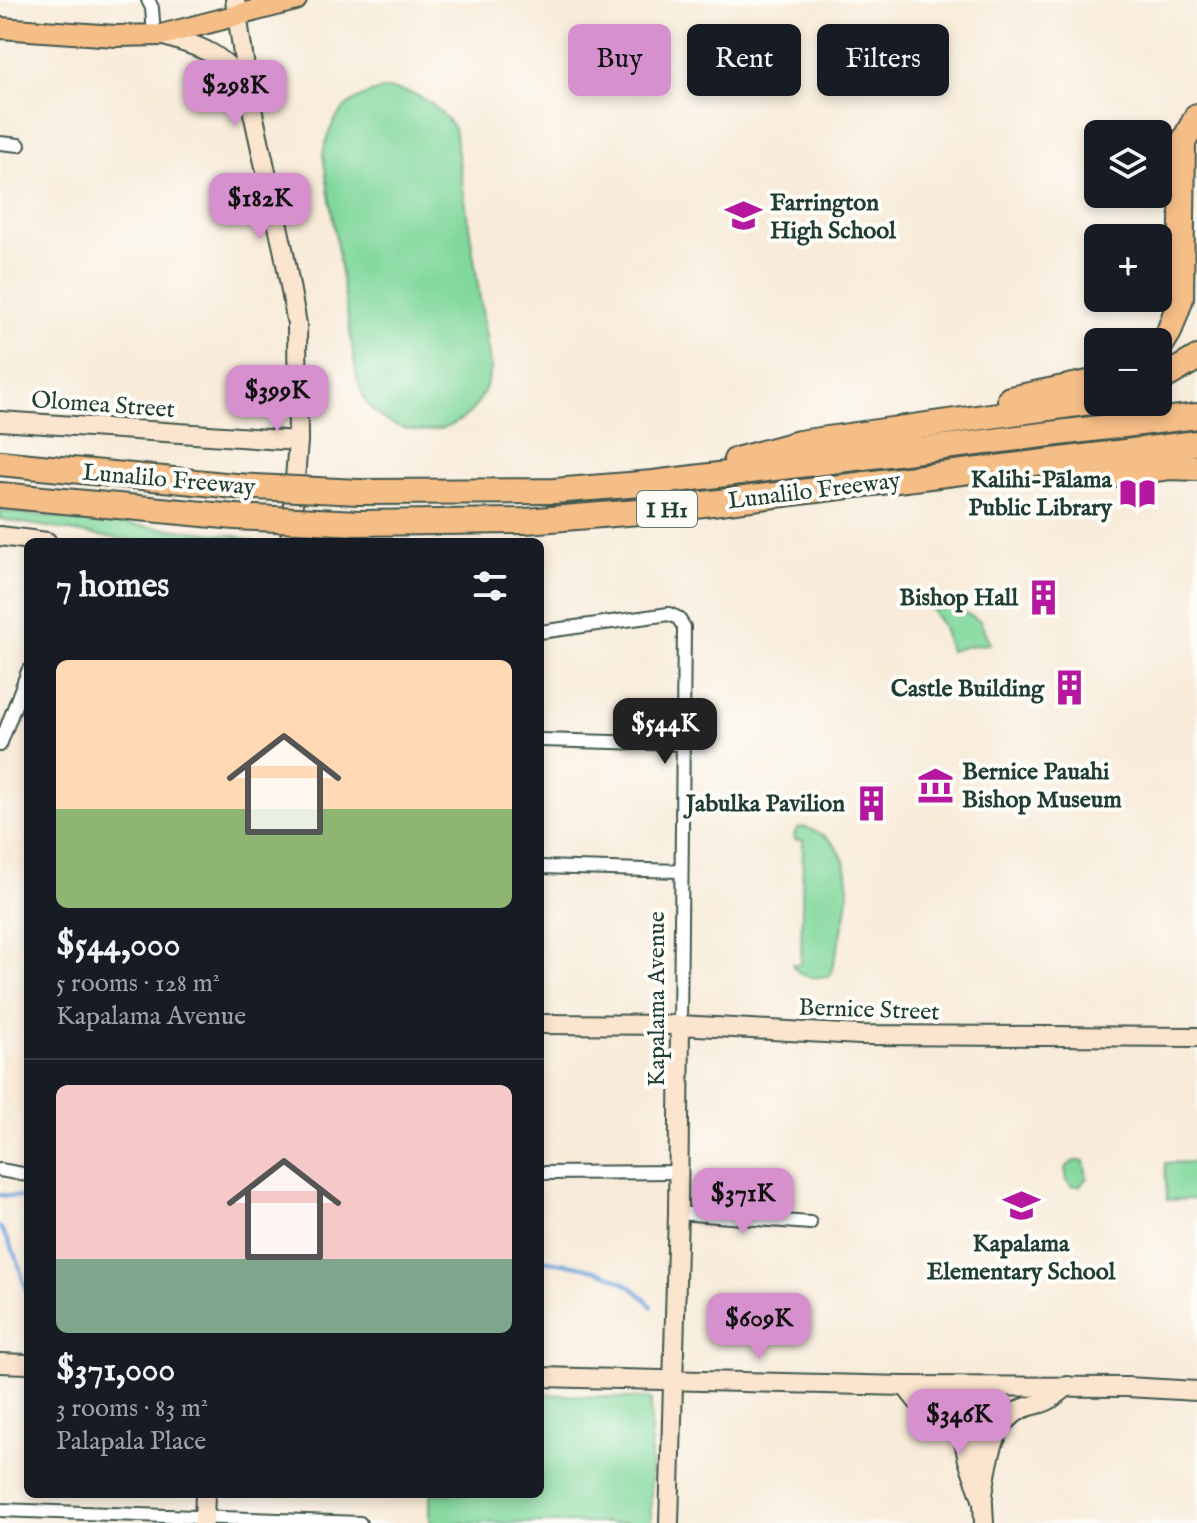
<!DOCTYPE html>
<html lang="en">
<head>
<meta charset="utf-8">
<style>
  :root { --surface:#171b24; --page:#242831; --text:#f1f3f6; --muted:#9ea1a6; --line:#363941; --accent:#d690ce }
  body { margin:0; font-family:"IM FELL English",serif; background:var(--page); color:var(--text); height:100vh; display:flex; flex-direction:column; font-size:30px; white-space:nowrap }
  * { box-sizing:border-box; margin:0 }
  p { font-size:26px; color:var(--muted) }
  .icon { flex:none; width:44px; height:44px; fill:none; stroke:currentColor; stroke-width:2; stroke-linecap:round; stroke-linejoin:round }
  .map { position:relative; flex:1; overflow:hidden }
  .side { position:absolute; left:24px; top:538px; width:520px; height:960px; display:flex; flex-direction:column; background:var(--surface); border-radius:12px; box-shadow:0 4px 12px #0003 }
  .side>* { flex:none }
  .hud { position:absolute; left:568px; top:24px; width:508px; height:72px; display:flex; gap:16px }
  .controls { position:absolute; left:1084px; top:120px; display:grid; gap:16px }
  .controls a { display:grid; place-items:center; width:88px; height:88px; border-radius:12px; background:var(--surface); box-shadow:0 4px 12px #0003; font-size:40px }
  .price { position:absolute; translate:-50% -68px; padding:0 18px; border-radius:16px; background:var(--accent); color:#111; font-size:26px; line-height:52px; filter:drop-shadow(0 2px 4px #0008) }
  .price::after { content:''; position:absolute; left:50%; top:48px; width:24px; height:18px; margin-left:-12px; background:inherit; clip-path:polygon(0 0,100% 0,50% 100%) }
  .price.selected { background:#222; color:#fff }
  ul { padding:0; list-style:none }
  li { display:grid; align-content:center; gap:16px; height:424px; padding:0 32px }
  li+li { border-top:2px solid var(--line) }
  li span { display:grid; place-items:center; height:248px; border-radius:12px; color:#555 }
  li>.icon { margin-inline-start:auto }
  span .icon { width:144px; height:144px; fill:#fffc; stroke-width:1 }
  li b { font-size:34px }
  h2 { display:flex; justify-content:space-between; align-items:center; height:96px; padding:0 32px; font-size:34px }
  .pill { padding:0 28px; border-radius:12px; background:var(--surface); box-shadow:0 4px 12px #0003; font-size:28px; line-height:72px }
  .pill.selected { background:var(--accent); color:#111 }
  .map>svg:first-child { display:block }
  .green { fill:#81d89c; stroke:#508a68; stroke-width:2 }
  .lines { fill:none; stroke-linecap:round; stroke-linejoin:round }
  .stream { stroke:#6ea3db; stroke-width:4 }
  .street-casing { stroke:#40574d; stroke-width:16 }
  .secondary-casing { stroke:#40574d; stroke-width:22 }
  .primary-casing { stroke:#40574d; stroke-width:24 }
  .highway-casing { stroke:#40574d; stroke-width:28 }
  .street { stroke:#fff; stroke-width:12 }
  .secondary { stroke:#fbe5cf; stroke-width:18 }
  .primary { stroke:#f6be87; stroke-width:20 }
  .highway { stroke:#f6be87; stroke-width:24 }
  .highway-bridge-casing { stroke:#40574d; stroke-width:28; stroke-linecap:butt }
  .highway-bridge { stroke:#f6be87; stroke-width:24 }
  .labels { text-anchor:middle; stroke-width:8; stroke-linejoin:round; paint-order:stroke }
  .shield { fill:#fdfcf7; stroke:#62766e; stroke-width:2 }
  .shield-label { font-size:22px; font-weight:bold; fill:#1f3d34 }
  .poi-label { font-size:24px; font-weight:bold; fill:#1f3d34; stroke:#fdfcf7; text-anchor:end }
  .street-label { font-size:24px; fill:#1f3d34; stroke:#fdfcf7 }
</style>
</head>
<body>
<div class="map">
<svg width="1197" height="1523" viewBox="0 0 1197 1523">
  <rect width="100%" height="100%" fill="#fdfcf7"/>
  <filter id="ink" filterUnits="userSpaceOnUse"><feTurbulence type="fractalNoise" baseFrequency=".0125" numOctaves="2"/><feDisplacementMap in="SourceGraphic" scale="16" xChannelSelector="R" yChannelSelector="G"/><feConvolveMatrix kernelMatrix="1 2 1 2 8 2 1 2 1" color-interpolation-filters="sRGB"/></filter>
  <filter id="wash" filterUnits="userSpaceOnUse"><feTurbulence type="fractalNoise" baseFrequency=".006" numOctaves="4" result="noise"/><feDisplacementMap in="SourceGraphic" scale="32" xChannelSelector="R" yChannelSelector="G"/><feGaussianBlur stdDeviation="1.8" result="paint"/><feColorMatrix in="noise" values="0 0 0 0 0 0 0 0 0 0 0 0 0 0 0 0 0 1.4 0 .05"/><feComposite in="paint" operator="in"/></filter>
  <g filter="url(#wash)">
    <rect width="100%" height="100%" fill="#f8ebd9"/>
    <g class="green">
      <path d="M 386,89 C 417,90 436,103 454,128 L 491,370 C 487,384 483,398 473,409 C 447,440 394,437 369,406 C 363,399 360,386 357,378 L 323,155 C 330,116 347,97 386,89 Z"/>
      <path d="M 0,511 L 236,536 L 254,542 L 159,542 L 105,537 L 0,519 Z"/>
      <path d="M 943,601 L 980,621 L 990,644 L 969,646 L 950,651 L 943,627 L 931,609 Z"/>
      <path d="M 804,827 C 875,846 842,929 830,976 C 813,978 801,980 792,964 L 801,964 L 803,840 L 795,840 L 794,834 L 797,829 Z"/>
      <path d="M 1074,1161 L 1084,1161 L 1087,1178 L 1080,1186 L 1072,1186 L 1067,1181 L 1065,1168 Z"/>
      <path d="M 1197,1162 L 1197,1199 L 1167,1200 L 1165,1163 Z"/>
      <path d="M 540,1394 L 651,1399 L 651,1523 L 430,1523 L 430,1494 L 540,1494 Z"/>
    </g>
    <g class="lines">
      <g class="stream">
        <path d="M 0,1195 L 28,1198"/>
        <path d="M 0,1227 L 16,1255 L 28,1296"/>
        <path d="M 540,1260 C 582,1265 625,1272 652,1307"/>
      </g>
    </g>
  </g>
  <g filter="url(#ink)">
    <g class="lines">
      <defs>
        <g id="street">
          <path d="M 148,0 L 152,8 L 154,35"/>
          <path d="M 0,143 L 19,145"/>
          <path d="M 540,632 L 669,614 L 678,618 L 684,627 L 680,1025"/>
          <path d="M 540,740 L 683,744"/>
          <path d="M 0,745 L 28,671"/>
          <path d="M 540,867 L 681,871"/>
          <path d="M 0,1170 L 28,1175"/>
          <path d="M 540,1173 L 679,1172"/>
          <path d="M 678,1213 L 810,1223"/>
          <path d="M 0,1510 L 360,1523"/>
        </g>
        <g id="secondary">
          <path d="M 235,0 L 249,95 L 284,253 L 297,324 L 298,441 L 290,542"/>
          <path d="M 161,35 C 200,47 224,52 246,90"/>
          <path d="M 0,421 L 298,441"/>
          <path d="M 0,536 L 47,542"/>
          <path d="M 540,1024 L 680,1025 L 860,1035 L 1197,1037"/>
          <path d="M 0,1363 L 28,1364"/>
          <path d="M 540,1377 L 905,1386 L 1127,1387 L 1197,1391"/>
          <path d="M 905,1386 L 917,1401 L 935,1408 L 956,1423 L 962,1433 L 968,1460 L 982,1499"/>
          <path d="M 977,1387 L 984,1523"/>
          <path d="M 982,1500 C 988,1469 989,1425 1022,1409 C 1030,1405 1039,1405 1047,1401 C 1054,1397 1061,1391 1068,1386"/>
          <path d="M 204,1523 L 205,1494"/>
          <path d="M 669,1523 L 678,1213 L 680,1025"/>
        </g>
        <path id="primary" d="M 0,28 L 116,36 L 161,35 L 296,0"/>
        <g id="highway">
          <path d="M 1158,350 L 1169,332 L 1181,298 L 1183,143 L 1197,116"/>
          <path d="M 1158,381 L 1197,358"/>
          <path d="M 1010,399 L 1098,381"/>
          <path d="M 736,460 L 799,443 L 1098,401"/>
          <path d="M 0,463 L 235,486"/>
          <path d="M 1060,472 L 1114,474 L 1170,467 L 1197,468"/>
          <path d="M 359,492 L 554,491 L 653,483 L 1197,416"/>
          <path d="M 0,495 L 235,517"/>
          <path d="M 359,523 L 526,521 L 639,512 L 1197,443"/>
        </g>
      </defs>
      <use href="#street" class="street-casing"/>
      <use href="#secondary" class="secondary-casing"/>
      <use href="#primary" class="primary-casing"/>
      <use href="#highway" class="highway-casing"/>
      <use href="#street" class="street"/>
      <use href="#secondary" class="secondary"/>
      <use href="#primary" class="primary"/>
      <use href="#highway" class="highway"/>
      <defs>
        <g id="highway-bridge">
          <path d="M 235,486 L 359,492"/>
          <path d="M 235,517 L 359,523"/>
        </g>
      </defs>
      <use href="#highway-bridge" class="highway-bridge-casing"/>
      <use href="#highway-bridge" class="highway-bridge"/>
    </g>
  </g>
  <defs>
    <symbol id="school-bare" viewBox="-9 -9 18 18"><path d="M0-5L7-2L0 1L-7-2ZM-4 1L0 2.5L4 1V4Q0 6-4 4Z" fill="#b5179e" stroke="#fdfcf7" stroke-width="2.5" paint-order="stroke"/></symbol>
    <symbol id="library-bare" viewBox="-9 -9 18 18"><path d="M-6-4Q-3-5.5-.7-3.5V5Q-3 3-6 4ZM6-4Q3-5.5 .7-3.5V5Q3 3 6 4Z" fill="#b5179e" stroke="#fdfcf7" stroke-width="2.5" paint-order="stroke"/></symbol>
    <symbol id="building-bare" viewBox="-9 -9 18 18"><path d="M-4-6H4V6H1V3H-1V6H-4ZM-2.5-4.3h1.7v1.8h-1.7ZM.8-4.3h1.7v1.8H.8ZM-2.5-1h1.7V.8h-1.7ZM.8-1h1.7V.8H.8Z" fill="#b5179e" stroke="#fdfcf7" stroke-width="2.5" paint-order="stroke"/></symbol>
    <symbol id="museum-bare" viewBox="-9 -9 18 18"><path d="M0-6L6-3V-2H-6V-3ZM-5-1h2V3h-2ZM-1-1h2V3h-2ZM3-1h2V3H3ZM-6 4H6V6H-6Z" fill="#b5179e" stroke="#fdfcf7" stroke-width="2.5" paint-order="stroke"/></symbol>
  </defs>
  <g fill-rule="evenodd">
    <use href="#school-bare" x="718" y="190" width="51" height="51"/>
    <use href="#library-bare" x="1112" y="468" width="51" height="51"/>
    <use href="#building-bare" x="1018" y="572" width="51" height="51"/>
    <use href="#building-bare" x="1044" y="662" width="51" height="51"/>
    <use href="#museum-bare" x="910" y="760" width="51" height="51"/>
    <use href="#building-bare" x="846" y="778" width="51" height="51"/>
    <use href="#school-bare" x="996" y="1180" width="51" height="51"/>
  </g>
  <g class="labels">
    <rect class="shield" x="637" y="491" width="60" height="36" rx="6"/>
    <g class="shield-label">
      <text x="667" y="517">I H1</text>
    </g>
    <g class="poi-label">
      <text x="770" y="210" text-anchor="start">Farrington<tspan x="770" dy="28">High School</tspan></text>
      <text x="1112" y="487">Kalihi-Pālama<tspan x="1112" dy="28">Public Library</tspan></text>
      <text x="1018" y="605">Bishop Hall</text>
      <text x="1044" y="696">Castle Building</text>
      <text x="962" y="779" text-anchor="start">Bernice Pauahi<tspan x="962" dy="28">Bishop Museum</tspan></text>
      <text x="845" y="811">Jabulka Pavilion</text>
      <text x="1021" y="1251" text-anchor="middle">Kapalama<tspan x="1021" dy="28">Elementary School</tspan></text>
    </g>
    <g class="street-label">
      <text transform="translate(103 404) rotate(4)" y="8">Olomea Street</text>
      <text transform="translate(169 479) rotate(5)" y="8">Lunalilo Freeway</text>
      <text transform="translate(814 490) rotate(-7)" y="8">Lunalilo Freeway</text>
      <text transform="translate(656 999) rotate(-90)" y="8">Kapalama Avenue</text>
      <text transform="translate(869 1009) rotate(2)" y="8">Bernice Street</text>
    </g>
  </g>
</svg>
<div class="controls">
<a><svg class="icon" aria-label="layers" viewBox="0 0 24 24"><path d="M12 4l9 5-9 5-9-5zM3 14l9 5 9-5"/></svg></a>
<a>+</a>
<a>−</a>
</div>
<b class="price" style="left:235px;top:128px">$298K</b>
<b class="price" style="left:260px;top:241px">$182K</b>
<b class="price" style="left:277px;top:433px">$399K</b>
<b class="price selected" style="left:665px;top:766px">$544K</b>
<b class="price" style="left:743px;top:1236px">$371K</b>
<b class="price" style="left:759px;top:1361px">$609K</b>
<b class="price" style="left:959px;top:1457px">$346K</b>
<div class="hud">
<a class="pill selected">Buy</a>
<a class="pill">Rent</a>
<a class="pill">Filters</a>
</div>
<section class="side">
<h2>7 homes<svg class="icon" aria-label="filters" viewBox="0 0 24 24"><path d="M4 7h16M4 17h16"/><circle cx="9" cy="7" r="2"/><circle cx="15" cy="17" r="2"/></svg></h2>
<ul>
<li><span style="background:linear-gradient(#ffd9b3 60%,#8fb573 0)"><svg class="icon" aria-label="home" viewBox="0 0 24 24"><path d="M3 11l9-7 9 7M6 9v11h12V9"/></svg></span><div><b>$544,000</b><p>5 rooms · 128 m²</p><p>Kapalama Avenue</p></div></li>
<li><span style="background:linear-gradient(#f6c9c9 70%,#7fa58c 0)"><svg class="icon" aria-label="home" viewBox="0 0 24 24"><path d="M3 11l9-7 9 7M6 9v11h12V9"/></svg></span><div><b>$371,000</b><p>3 rooms · 83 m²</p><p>Palapala Place</p></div></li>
</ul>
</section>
</div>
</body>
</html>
